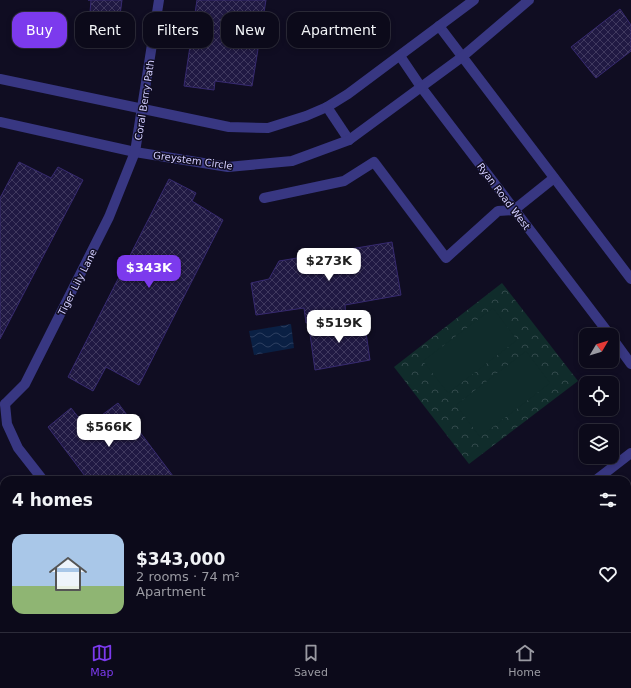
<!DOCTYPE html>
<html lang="en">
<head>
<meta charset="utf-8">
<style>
  :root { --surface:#0c0a1a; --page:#151323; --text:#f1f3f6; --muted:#9a9aa2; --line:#2c2b39; --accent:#7c3aed }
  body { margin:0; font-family:"DejaVu Sans",sans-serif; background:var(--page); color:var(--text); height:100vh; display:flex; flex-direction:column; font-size:15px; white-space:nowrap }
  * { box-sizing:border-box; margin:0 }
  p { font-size:13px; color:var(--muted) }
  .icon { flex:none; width:22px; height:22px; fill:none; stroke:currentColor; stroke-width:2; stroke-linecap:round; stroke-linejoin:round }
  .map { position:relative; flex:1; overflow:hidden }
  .panel { position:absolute; left:0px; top:476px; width:631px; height:156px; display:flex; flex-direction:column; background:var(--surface); border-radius:12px 12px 0 0; box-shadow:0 2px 6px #0003,0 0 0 1px var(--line) }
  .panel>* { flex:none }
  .guide { position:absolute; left:12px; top:12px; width:400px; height:36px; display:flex; gap:8px }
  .needle { width:26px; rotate:52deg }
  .buttons { position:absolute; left:579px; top:328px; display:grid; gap:8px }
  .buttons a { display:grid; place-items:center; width:40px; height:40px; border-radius:8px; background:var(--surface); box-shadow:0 2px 6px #0003,0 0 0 1px var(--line); font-size:20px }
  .price { position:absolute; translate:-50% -34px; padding:0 9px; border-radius:8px; background:#fff; color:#222; font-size:13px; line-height:26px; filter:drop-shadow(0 1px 2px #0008) }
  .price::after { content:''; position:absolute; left:50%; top:24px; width:12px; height:9px; margin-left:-6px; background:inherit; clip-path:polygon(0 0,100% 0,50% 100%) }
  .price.active { background:var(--accent); color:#fff }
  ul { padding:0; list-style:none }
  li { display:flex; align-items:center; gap:12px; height:100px; padding:0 12px }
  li+li { border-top:1px solid var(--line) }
  li span { display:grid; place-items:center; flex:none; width:112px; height:80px; border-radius:12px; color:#555 }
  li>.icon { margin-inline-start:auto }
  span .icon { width:48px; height:48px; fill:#fffc; stroke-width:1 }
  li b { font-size:17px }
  h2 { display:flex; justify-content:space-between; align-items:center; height:48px; padding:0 12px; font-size:17px }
  .tag { padding:0 14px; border-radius:12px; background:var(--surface); box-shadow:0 2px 6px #0003,0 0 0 1px var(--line); font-size:14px; line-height:36px }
  .tag.active { background:var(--accent); color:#fff }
  .menu { display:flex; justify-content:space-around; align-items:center; height:56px; border-top:1px solid var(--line); background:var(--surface); font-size:11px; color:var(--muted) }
  .menu a { display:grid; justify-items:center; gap:2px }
  .menu .active { color:var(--accent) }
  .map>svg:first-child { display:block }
  .park { fill:url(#park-crowns) }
  .pitch { fill:#102c2b }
  .water { fill:url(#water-waves) }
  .building { fill:url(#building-cross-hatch); stroke:#372a70 }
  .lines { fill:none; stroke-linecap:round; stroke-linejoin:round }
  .minor { stroke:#383782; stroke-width:10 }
  .labels { text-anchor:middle; stroke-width:3; stroke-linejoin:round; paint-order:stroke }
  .street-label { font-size:10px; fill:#d3ceff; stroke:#100d22 }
</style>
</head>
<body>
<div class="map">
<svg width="631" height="632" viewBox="0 0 631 632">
  <defs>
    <pattern id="park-crowns" width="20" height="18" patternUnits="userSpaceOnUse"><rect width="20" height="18" fill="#102c2b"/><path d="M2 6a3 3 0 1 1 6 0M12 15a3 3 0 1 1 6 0" fill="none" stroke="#32494b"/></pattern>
    <pattern id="water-waves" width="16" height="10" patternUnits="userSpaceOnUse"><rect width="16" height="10" fill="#0a2044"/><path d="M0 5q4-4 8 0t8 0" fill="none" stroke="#2d3f60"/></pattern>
    <pattern id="building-cross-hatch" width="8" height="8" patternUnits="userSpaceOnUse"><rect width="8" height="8" fill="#201943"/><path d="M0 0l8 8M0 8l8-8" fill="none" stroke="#40395f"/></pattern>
  </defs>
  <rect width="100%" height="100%" fill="#100d22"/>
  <path class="park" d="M 502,283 L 578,381 L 469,464 L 394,367 Z"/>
  <g class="pitch">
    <path d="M 493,308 L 517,340 L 448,393 L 423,361 Z"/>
    <path d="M 526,351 L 550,383 L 480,437 L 456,405 Z"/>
  </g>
  <path class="water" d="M 291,324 L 294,348 L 254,355 L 249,331 Z"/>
  <g class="building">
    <path d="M 88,0 L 122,0 L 118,30 L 89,25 L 91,0 Z"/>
    <path d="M 197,0 L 266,0 L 252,86 L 215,81 L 214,90 L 184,86 Z"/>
    <path d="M 620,9 L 631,25 L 631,51 L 596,78 L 571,47 Z"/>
    <path d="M 19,162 L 51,178 L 58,167 L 83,180 L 0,339 L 0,198 Z"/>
    <path d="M 169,179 L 196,193 L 192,201 L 223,220 L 139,385 L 106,367 L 93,391 L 68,377 Z"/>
    <path d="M 392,242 L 401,295 L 345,305 L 346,316 L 306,323 L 304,308 L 256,315 L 251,283 L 269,279 L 279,261 Z"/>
    <path d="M 364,319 L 370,360 L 315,370 L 309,327 Z"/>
    <path d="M 118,403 L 176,480 L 88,480 L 48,427 L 71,408 L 86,427 Z"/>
    <path d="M 0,483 L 4,488 L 4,603 L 0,598 Z"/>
    <path d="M 22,628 L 108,628 L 111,632 L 25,632 Z"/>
  </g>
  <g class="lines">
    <g class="minor">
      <path d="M 439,26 L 631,279"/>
      <path d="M 400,56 L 421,87 L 610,335"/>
      <path d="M 0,79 L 229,127 L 268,128 L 306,116 L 327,107 L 348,94 L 474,0"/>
      <path d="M 327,107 L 349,140"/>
      <path d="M 0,122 L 135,152 L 228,167 L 292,161 L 349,140 L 462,57 L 529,0"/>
      <path d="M 264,198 L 344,181 L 374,162 L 446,258 L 498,211 L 514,210 L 554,178"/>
      <path d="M 612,338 L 631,364"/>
      <path d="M 5,404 L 25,384 L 109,217 L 135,152 L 159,0"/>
      <path d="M 5,404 L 7,424 L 18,448 L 43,480"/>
      <path d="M 596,480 L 631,453"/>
      <path d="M 627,612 L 631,610"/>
      <path d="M 161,628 L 164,632"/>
      <path d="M 234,632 L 239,628"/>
      <path d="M 398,632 L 403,628"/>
      <path d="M 591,632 L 597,628"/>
    </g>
  </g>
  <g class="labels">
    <g class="street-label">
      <text transform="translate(144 100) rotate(-81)" y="4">Coral Berry Path</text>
      <text transform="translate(193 160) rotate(8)" y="4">Greystem Circle</text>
      <text transform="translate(504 196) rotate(53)" y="4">Ryan Road West</text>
      <text transform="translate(77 282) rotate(-63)" y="4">Tiger Lily Lane</text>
    </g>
  </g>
</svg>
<div class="buttons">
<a><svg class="needle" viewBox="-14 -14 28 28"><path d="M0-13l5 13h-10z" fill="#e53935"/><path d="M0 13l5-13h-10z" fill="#9a9aa2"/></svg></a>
<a><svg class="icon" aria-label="locate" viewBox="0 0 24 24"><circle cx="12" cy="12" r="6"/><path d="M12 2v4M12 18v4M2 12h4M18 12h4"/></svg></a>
<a><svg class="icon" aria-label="layers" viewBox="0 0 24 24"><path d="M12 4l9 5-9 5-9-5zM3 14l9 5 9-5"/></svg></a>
</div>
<b class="price" style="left:329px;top:282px">$273K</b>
<b class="price active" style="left:149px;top:289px">$343K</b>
<b class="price" style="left:339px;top:344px">$519K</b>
<b class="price" style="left:109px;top:448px">$566K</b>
<div class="guide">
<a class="tag active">Buy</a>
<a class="tag">Rent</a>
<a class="tag">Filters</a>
<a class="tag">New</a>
<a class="tag">Apartment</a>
</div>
<section class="panel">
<h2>4 homes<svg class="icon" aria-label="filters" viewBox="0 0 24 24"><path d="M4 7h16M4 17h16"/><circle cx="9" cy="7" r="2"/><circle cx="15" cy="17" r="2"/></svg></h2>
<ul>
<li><span style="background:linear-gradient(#a9c7e8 65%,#8fb573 0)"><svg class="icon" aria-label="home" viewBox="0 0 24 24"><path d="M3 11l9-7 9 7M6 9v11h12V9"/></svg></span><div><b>$343,000</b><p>2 rooms · 74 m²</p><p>Apartment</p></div><svg class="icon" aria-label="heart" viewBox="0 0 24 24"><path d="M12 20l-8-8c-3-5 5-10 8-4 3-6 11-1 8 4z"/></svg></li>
</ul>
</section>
</div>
<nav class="menu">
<a class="active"><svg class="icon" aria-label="map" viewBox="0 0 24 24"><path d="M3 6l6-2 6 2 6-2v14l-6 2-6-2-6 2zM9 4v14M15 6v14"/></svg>Map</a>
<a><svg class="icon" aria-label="saved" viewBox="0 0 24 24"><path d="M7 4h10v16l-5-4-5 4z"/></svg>Saved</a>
<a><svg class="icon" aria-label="home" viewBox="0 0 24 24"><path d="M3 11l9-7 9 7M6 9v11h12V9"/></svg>Home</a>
</nav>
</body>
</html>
